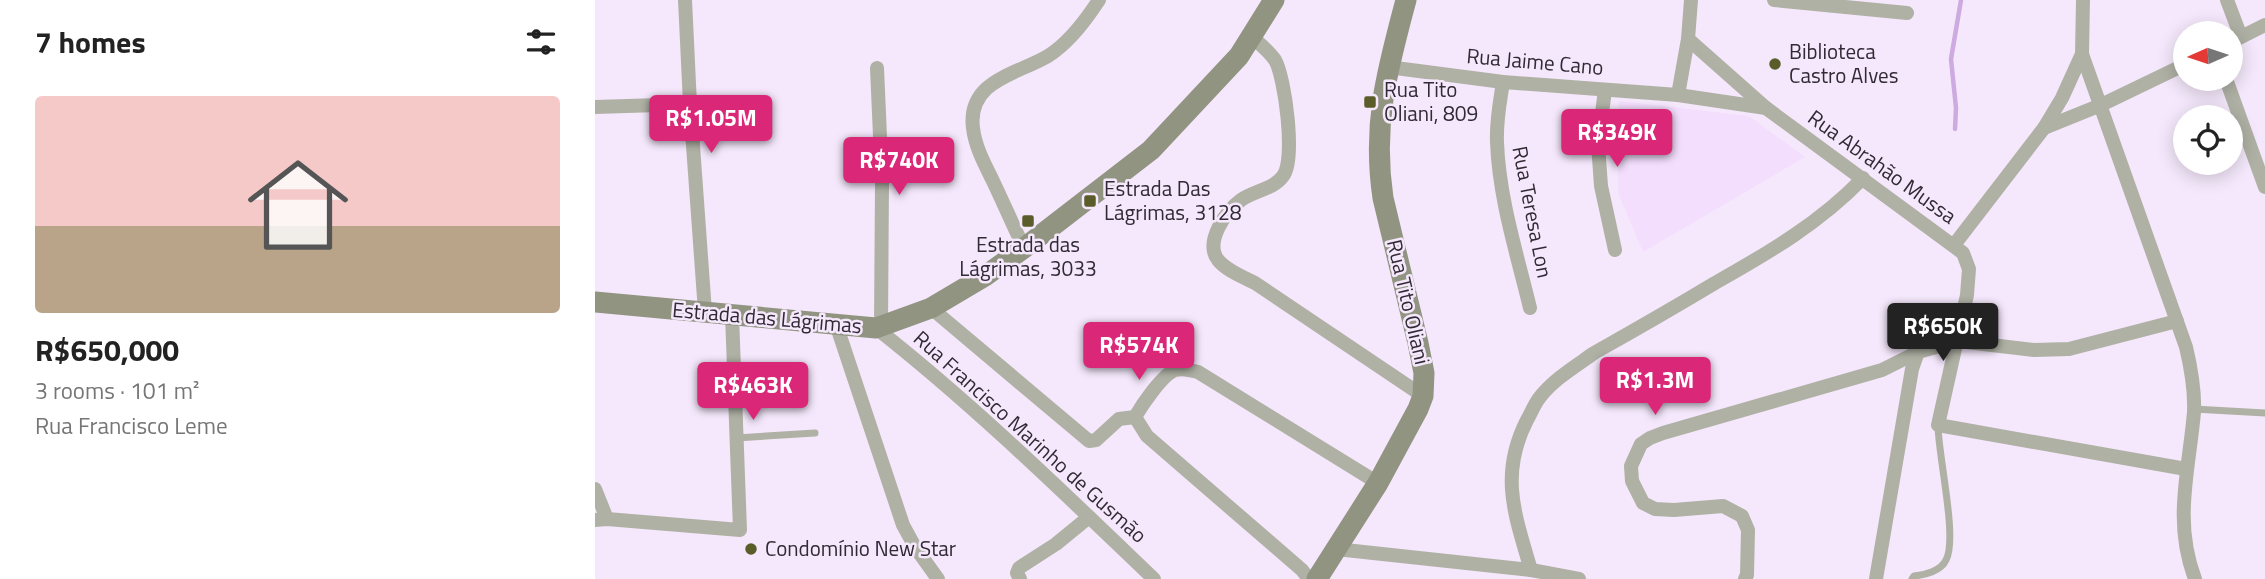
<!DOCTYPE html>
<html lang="en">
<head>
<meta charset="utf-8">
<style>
  :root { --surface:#fff; --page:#f2f2f2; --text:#222; --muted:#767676; --accent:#db2777 }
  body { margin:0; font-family:"Titillium Web",sans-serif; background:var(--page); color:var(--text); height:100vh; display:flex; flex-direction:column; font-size:26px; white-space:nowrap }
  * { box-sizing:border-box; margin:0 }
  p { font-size:23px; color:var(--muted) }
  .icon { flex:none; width:38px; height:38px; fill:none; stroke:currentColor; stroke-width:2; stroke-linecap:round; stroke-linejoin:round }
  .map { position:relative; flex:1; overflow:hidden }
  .drawer { display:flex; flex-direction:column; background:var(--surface); width:595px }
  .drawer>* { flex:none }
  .needle { width:46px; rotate:267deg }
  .fabs { position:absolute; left:1578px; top:21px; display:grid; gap:14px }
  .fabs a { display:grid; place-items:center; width:70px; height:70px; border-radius:50%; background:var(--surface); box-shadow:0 4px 18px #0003; font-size:35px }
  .price { position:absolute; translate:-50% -60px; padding:0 16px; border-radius:7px; background:var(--accent); color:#fff; font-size:23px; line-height:46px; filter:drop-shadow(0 2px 4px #0008) }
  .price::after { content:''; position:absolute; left:50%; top:42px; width:21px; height:16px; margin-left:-10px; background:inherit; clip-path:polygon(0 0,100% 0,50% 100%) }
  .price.on { background:#222; color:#fff }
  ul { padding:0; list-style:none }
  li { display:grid; align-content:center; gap:14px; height:371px; padding:0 35px }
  li span { display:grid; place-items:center; height:217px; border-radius:7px; color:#555 }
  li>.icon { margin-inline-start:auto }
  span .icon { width:126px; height:126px; fill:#fffc; stroke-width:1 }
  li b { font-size:30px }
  h2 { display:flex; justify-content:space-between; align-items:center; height:84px; padding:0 35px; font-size:30px }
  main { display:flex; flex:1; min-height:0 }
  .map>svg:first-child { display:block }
  .built { fill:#f3defd }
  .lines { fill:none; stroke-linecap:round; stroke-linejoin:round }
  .stream { stroke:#cdaae0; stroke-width:4.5 }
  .lane { stroke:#b0b1a5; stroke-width:7 }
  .street { stroke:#b0b1a5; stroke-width:14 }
  .secondary { stroke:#929482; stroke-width:21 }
  .poi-dot { fill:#5a5d2a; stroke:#f5e8fc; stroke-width:2.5 }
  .labels { text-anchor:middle; stroke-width:5; stroke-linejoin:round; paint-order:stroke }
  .poi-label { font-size:21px; fill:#312a34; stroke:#f5e8fc; text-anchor:start }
  .street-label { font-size:21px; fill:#312a34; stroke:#f5e8fc }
</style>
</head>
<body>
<main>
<section class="drawer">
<h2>7 homes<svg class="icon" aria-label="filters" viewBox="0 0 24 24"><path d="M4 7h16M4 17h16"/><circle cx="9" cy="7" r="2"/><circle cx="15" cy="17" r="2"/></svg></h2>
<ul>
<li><span style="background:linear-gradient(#f6c9c9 60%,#b9a48a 0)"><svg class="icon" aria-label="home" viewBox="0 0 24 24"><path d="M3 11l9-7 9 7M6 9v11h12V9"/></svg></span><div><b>R$650,000</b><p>3 rooms · 101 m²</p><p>Rua Francisco Leme</p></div></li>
</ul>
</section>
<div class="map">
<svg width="1670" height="579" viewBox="0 0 1670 579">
  <rect width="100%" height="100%" fill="#f5e8fc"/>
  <path class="built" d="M 1024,101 L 1154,116 L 1210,157 L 1048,252 L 1023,193 Z"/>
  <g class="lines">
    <path class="stream" d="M 1360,129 L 1361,108 L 1356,59 L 1366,0"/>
    <g class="lane">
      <path d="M 1599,409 L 1670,413"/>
      <path d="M 141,438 L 220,433"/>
      <path d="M 1317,579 L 1319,576 C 1330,575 1346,571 1351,560 C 1363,538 1343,455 1343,425"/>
    </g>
    <g class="street">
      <path d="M 90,0 L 95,104 L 110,312"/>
      <path d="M 1096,0 L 1093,39 L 1171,108 L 1368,253 L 1374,269 L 1372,295 L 1343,425 L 1591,469"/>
      <path d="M 1179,0 L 1312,13"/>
      <path d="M 1632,0 L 1646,37"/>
      <path d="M 657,37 C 665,44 674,51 680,60 C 690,77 701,160 688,176 C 679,189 659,191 646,200 C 631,211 609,242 623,260 C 632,271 648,277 660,283 L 828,396"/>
      <path d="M 1636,42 L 1670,25"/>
      <path d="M 1487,54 L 1591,347 C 1596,368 1600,390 1599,412 C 1594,471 1578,521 1600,579"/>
      <path d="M 793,67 L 908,82 L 1083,95 L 1171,108"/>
      <path d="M 282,68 L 287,182 L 286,327"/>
      <path d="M 1631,79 L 1670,187"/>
      <path d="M 908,82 C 905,102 901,121 902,142 C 904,198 922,254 935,308"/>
      <path d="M 1010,90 L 1003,144 L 1006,186 L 1020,250"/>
      <path d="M 1083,95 L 1093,39"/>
      <path d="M 0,107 L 95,104"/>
      <path d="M 1449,128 L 1506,105 L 1591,64"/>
      <path d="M 1359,245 L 1449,128 L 1467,98 L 1487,54 L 1488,0"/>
      <path d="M 429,248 C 418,225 408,202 397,179 C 389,163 380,146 378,128 C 372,80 423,74 453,56 C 474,43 491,20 504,0"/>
      <path d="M 336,308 L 494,441 L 501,440 L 524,419 L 540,417"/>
      <path d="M 241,324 L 308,525 L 320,547 L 343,579"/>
      <path d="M 281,328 C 379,405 469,493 559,579"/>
      <path d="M 0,489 L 12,519"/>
      <path d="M 0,520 L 12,519 L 145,530 L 137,315"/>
      <path d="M 741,549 L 936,570 L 984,579"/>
      <path d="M 936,570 C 920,515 904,475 932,420 C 936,413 940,403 945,397 C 959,379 981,366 999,353 C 1040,330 1080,307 1120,283 C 1173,253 1225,223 1268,178"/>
      <path d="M 425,579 L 422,573 L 424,568 L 461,544 L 494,517"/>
      <path d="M 714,579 L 707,570 L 552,436 L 540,417 C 547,405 567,375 580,370 C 587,368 596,370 603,372 L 783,483"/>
      <path d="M 1150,579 L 1152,575 L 1153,530 L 1147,516 L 1128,506 L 1079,510 L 1060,509 L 1048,503 L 1037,481 L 1036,466 L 1046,444 L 1055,438 L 1068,433 L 1287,370 L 1323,352 L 1363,341 L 1439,350 L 1474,349 L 1582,321"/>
      <path d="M 1281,579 L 1317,369 L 1323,352"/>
    </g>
    <g class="secondary">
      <path d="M 0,302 L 281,328 L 336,308 L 390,276 L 429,248 L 556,150 L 644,56 L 679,0"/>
      <path d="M 722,579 L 783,483 L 823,409 L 828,396 L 829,373 L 823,343 L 788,198 C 777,124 792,71 811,0"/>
    </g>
  </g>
  <g class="poi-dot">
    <circle cx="1180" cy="64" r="7"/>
    <rect x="768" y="95" width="14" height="14" rx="3.5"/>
    <rect x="488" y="194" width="14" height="14" rx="3.5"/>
    <rect x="426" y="214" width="14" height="14" rx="3.5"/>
    <circle cx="156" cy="549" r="7"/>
  </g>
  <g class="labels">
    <g class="poi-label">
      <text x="1194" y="59">Biblioteca<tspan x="1194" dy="24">Castro Alves</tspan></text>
      <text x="789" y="97">Rua Tito<tspan x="789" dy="24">Oliani, 809</tspan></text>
      <text x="509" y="196">Estrada Das<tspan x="509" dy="24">Lágrimas, 3128</tspan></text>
      <text x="433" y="252" text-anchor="middle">Estrada das<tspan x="433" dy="24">Lágrimas, 3033</tspan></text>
      <text x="170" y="556">Condomínio New Star</text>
    </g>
    <g class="street-label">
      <text transform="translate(940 62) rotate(5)" y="7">Rua Jaime Cano</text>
      <text transform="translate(1287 167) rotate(36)" y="7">Rua Abrahão Mussa</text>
      <text transform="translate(937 212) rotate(79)" y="7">Rua Teresa Lon</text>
      <text transform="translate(813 302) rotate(77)" y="7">Rua Tito Oliani</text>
      <text transform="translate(172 318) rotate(5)" y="7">Estrada das Lágrimas</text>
      <text transform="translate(435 437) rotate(42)" y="7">Rua Francisco Marinho de Gusmão</text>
    </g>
  </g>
</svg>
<div class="fabs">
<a><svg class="needle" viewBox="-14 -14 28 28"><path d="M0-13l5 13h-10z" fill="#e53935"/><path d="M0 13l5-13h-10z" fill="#767676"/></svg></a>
<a><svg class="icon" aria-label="locate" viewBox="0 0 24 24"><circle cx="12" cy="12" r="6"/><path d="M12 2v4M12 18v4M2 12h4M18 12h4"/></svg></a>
</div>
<b class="price" style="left:116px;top:155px">R$1.05M</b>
<b class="price" style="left:1022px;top:169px">R$349K</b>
<b class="price" style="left:304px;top:197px">R$740K</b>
<b class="price on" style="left:1348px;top:363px">R$650K</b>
<b class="price" style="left:544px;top:382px">R$574K</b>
<b class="price" style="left:1060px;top:417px">R$1.3M</b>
<b class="price" style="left:158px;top:422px">R$463K</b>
</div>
</main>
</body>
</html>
